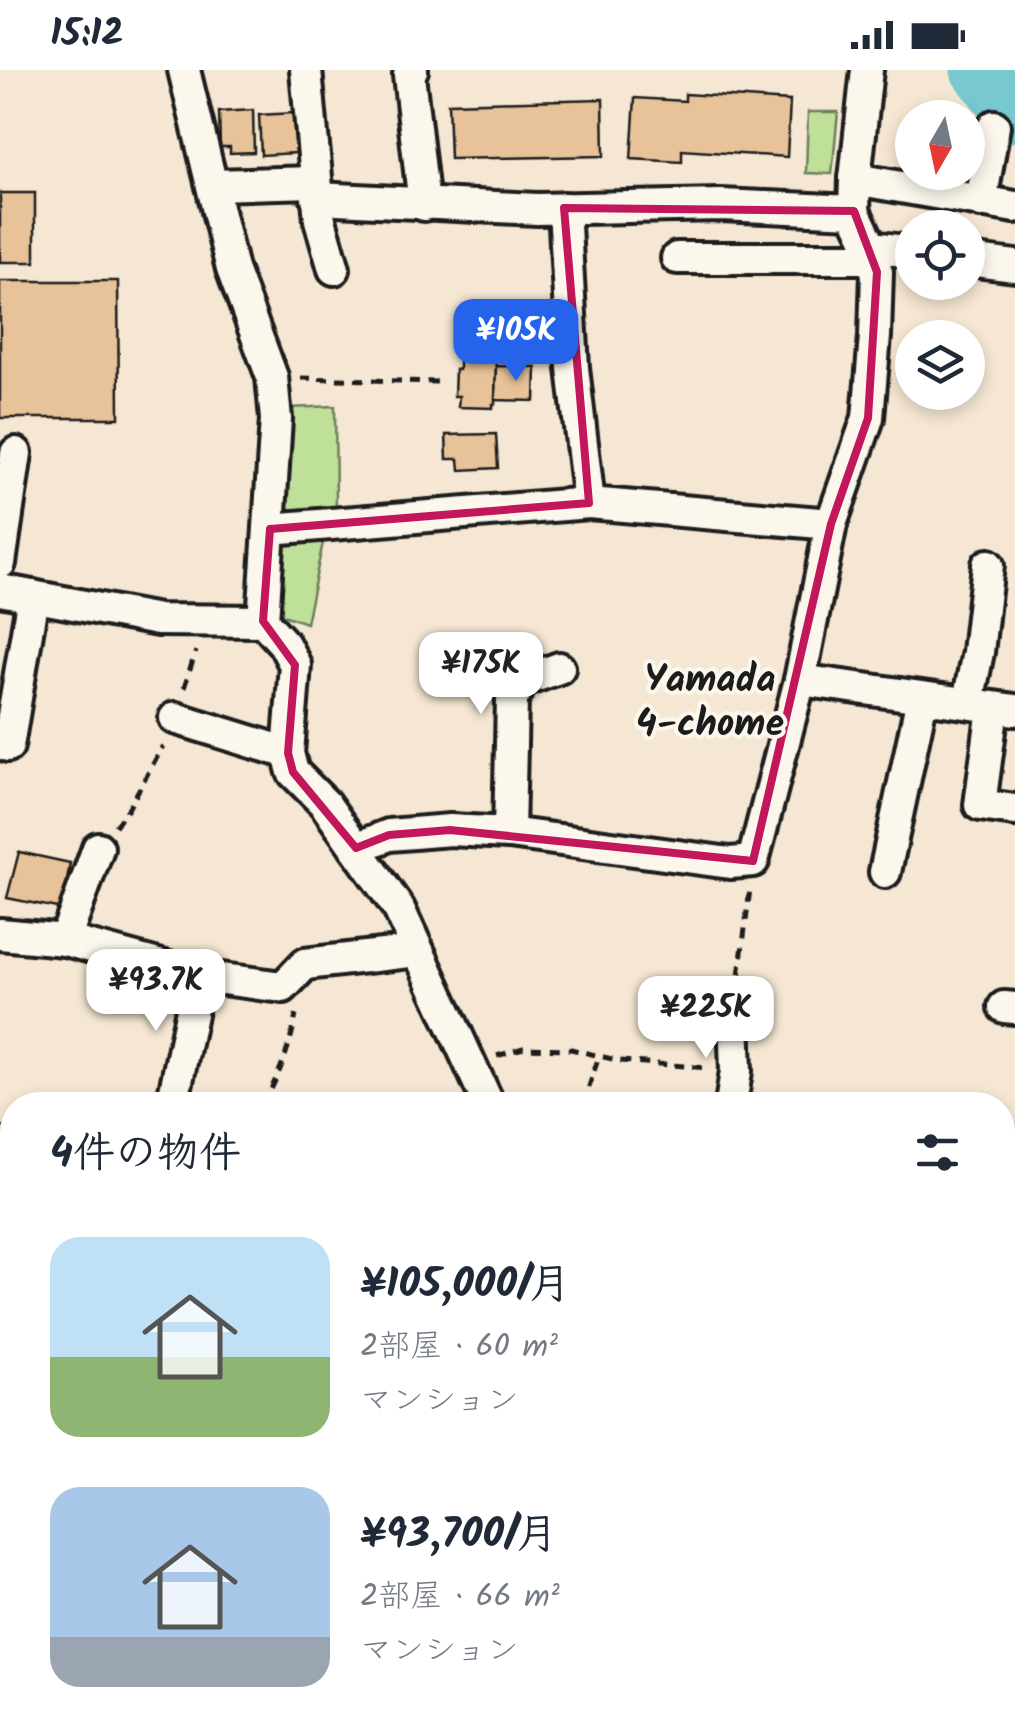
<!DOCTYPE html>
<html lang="ja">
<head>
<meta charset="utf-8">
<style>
  :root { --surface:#fff; --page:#f2f2f3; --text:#1f2937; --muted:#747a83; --accent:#2563eb }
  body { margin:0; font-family:Kalam,"Klee One",sans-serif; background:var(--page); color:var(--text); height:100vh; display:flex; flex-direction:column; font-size:38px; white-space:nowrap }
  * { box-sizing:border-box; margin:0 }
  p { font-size:32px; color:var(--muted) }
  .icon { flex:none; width:55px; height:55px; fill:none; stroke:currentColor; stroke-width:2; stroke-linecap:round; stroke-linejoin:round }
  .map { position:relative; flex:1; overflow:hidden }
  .panel { position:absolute; left:0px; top:1022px; width:1015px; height:642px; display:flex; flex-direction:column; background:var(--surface); border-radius:40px 40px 0 0; box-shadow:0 5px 15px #0003 }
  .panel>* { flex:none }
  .needle { width:65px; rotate:189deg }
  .fabs { position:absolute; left:895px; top:30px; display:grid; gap:20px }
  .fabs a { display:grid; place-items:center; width:90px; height:90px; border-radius:50%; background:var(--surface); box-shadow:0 5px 15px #0003; font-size:50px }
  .price { position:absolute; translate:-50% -85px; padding:0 22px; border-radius:20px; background:#fff; color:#222; font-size:32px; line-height:65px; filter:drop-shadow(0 2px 5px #0008) }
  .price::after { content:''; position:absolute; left:50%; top:60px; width:30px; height:22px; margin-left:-15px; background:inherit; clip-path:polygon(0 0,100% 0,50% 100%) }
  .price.on { background:var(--accent); color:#fff }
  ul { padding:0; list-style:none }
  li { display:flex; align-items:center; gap:30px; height:250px; padding:0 50px }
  li span { display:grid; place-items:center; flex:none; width:280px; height:200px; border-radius:30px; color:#555 }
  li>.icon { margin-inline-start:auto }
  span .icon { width:120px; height:120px; fill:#fffc; stroke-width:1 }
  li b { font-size:42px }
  h2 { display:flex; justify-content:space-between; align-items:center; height:120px; padding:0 50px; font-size:42px }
  .status { display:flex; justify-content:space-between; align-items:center; height:70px; padding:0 50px; background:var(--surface); direction:ltr }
  .status svg { height:28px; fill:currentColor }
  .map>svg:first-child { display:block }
  .green { fill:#bee099; stroke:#6d7e5a; stroke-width:2.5 }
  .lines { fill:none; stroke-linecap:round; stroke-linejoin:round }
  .stream { stroke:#538387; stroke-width:9 }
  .river { stroke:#77c8cf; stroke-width:55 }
  .building { fill:#e8c399; stroke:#1c1c1c; stroke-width:2.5 }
  .minor-casing { stroke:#1c1c1c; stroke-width:38 }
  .path { stroke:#1c1c1c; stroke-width:5; stroke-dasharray:10 8; stroke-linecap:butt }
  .minor { stroke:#fbf7ec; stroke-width:30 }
  .marked { fill:none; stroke:#c2185b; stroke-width:8; stroke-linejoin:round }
  .labels { text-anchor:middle; stroke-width:8; stroke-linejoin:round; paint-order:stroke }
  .neighbourhood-label { font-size:38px; font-weight:bold; fill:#1c1c1c; stroke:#fbf7ec }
</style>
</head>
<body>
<div class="status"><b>15:12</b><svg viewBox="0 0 49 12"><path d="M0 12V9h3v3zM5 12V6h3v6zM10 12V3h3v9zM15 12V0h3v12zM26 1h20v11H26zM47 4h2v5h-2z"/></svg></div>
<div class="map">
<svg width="1015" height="1663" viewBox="0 0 1015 1663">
  <rect width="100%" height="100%" fill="#f5e7d3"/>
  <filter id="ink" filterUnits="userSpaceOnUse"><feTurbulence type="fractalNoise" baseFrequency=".01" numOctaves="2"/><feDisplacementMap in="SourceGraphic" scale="20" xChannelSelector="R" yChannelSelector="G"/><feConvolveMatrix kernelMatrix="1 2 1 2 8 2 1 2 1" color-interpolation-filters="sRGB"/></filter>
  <g filter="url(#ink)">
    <g class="green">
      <path d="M 808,42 L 838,42 L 832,104 L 806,103 Z"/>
      <path d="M 335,336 L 336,438 L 293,443 L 284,434 L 289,338 Z"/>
      <path d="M 325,463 L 306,553 L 275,542 L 276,473 Z"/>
    </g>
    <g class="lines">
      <path class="stream" d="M 11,1569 L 12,1570"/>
      <path class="river" d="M 978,0 L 1015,45"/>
    </g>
    <g class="building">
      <path d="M 685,24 L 790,31 L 787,87 L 682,80 L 682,92 L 631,89 L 635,28 L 685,31 Z"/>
      <path d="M 603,29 L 604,86 L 450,89 L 448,33 Z"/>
      <path d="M 253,40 L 254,82 L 230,83 L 230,77 L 220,77 L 219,42 Z"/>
      <path d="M 294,43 L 296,83 L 261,85 L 259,45 Z"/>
      <rect x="0" y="123" width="35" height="69"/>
      <path d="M 0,211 L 118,211 L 119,348 L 0,348 Z"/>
      <path d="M 459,286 L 494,287 L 496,296 L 495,334 L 493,334 L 493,338 L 458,337 L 459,326 L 454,326 L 455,299 L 459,300 Z"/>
      <path d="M 496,296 L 536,297 L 535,331 L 495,330 Z"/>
      <path d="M 496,364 L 498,398 L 460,400 L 459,389 L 447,389 L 446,365 Z"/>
      <path d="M 19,782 L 70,793 L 62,839 L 7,828 Z"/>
      <path d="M 0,1056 L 10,1058 L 0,1107 Z"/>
    </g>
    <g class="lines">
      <defs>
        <g id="minor">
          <path d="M 184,0 L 232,199 L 272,307 L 276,349 L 263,551"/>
          <path d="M 306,0 L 320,150 L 334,199"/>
          <path d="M 412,0 L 409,5 L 424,135"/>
          <path d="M 855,109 L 1015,137"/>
          <path d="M 212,115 L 315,112"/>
          <path d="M 317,128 L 537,139 L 721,135 L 854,141"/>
          <path d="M 981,132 L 994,56"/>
          <path d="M 564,138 L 573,298 L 589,433"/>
          <path d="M 677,188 L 864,188 L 880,178 L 912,182"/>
          <path d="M 968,190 L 1015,196"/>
          <path d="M 270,459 L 589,433 L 831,454"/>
          <path d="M 0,493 L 16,383"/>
          <path d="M 0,520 L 158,550 L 263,551 L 284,574 L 295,595 L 288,683 L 293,702 L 325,734 L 399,839 L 489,1035"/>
          <path d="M 800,610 L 1015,640"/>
          <path d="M 968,632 L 978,582 L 988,495"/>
          <path d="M 993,638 L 980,735 L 1015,740"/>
          <path d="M 175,648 L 288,683"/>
          <path d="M 8,676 L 33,526"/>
          <path d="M 509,763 L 512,629 L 523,611 L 559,598"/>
          <path d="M 356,778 L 389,765 L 450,760 L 509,763 L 730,793 L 753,791 L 800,610 L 831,454 L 868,348 L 875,266 L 877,202 L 872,192 L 874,183 L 854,141 L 855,109 L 867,0"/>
          <path d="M 885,802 L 922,628"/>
          <path d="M 0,864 L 65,870 L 199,906 L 283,917 L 305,894 L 418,881"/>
          <path d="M 65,870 L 98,778"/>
          <path d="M 1004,937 L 1015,938"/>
          <path d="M 172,1035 L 199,906"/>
          <path d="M 731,1035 L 736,1001 L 734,948"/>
          <path d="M 0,1157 L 2,1148 L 12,1143"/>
          <path d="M 1002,1257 L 1015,1257"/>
          <path d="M 0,1593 L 12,1597"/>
          <path d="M 1002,1604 L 1015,1603"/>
          <path d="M 498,1652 L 498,1663"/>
          <path d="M 781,1652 L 785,1663"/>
          <path d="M 100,1663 L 103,1652"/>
          <path d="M 243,1663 L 244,1652"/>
        </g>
      </defs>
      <use href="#minor" class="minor-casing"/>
      <g class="path">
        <path d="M 301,308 L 438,312"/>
        <path d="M 184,618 L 196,581"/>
        <path d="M 115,756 L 128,739 L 163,676"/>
        <path d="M 737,922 L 750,819"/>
        <path d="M 497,986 L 523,978 L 571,979 L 620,991 L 708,998"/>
        <path d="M 263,1035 C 279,1005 290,978 296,945"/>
        <path d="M 583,1035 L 599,986"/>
      </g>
      <use href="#minor" class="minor"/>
    </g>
  </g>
  <path class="marked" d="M 564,138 L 854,141 L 877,202 L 868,348 L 831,454 L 753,791 L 450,760 L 389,765 L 356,778 L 293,702 L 288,683 L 295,595 L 263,551 L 270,459 L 589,433 Z"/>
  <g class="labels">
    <g class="neighbourhood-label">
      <text x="710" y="621">Yamada<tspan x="710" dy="44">4-chome</tspan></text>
    </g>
  </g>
</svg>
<div class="fabs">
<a><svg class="needle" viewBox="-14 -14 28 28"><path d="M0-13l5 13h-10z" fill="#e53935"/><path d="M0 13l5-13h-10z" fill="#747a83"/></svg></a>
<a><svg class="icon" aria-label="locate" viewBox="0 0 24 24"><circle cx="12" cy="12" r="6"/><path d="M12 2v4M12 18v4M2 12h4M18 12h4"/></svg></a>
<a><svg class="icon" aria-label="layers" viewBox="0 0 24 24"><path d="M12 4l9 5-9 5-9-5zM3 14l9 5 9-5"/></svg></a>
</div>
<b class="price on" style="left:516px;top:314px">¥105K</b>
<b class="price" style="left:481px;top:647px">¥175K</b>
<b class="price" style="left:156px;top:964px">¥93.7K</b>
<b class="price" style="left:706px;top:991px">¥225K</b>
<section class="panel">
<h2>4件の物件<svg class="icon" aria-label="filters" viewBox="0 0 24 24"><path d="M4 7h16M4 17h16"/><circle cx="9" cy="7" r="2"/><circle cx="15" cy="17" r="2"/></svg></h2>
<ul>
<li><span style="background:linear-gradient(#bfe0f5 60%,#8fb573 0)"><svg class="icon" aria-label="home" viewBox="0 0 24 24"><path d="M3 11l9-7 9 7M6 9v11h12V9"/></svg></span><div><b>¥105,000/月</b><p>2部屋 · 60 m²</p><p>マンション</p></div></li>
<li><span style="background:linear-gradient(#a9c7e8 75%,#9aa5b1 0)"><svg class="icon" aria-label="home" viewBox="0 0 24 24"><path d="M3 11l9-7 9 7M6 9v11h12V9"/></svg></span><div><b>¥93,700/月</b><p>2部屋 · 66 m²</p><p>マンション</p></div></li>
</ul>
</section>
</div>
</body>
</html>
